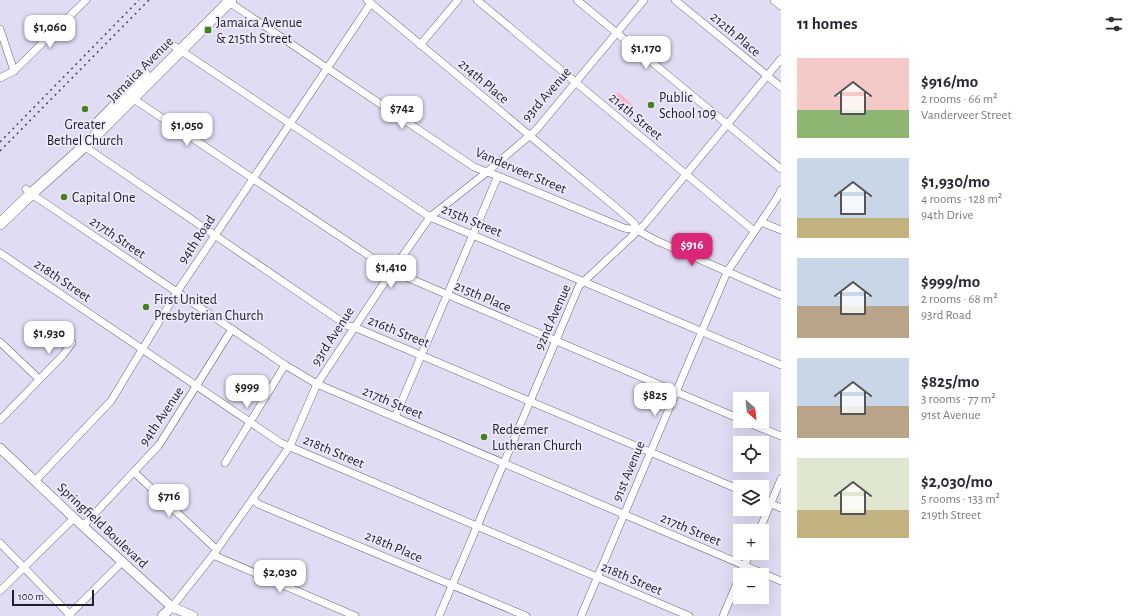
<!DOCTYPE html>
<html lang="en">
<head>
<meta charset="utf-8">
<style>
  :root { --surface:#fff; --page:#f7f7f7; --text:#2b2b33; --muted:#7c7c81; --accent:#db2777 }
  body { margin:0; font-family:"Alegreya Sans",sans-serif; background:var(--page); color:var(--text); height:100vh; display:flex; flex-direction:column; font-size:15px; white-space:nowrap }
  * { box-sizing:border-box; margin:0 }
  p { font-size:13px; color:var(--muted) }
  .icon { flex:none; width:22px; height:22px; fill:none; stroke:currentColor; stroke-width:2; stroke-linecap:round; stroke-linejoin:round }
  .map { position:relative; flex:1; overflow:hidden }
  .sheet { display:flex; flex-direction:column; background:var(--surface); width:360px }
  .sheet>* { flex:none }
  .needle { width:26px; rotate:152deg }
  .tools { position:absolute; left:733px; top:392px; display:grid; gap:8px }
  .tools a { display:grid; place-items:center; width:36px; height:36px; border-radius:0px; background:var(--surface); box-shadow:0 4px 16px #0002; font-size:20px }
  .scale { position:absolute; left:12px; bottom:10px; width:82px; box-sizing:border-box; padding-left:4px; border:2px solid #211f28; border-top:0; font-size:11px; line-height:14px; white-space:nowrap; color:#211f28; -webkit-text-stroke:3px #edeafd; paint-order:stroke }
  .price { position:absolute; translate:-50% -34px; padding:0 9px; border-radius:8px; background:#fff; color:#222; font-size:13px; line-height:26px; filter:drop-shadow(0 1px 2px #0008) }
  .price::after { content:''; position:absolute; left:50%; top:24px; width:12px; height:9px; margin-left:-6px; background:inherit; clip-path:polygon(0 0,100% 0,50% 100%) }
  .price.current { background:var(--accent); color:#fff }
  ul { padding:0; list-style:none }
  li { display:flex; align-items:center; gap:12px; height:100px; padding:0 16px }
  li span { display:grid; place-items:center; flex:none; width:112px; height:80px; border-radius:0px; color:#555 }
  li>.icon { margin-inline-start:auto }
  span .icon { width:48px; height:48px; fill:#fffc; stroke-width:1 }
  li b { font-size:17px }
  h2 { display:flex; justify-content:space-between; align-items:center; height:48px; padding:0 16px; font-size:17px }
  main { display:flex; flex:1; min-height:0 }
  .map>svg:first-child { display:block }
  .green { fill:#fdb1cc }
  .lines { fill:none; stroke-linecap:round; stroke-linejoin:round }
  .minor-casing { stroke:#68657a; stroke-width:8 }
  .secondary-casing { stroke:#68657a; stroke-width:10 }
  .primary-casing { stroke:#68657a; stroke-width:12 }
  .minor { stroke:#fff; stroke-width:7 }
  .secondary { stroke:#fff; stroke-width:9 }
  .primary { stroke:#fff; stroke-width:11 }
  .rail { stroke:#464450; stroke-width:1.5; stroke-dasharray:2 4; stroke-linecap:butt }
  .poi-dot { fill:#47811d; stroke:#edeafd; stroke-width:1.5 }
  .labels { text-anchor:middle; stroke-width:3.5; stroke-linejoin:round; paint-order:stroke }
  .poi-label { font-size:14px; fill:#211f28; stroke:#edeafd; text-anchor:start }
  .street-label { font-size:14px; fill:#211f28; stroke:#edeafd }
</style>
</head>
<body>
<main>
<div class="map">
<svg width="781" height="616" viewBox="0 0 781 616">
  <rect width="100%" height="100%" fill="#e0dcf4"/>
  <path class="green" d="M 618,92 L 635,107 L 627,116 L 609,101 Z"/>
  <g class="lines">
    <defs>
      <g id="minor">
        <path d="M 226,0 L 474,167 L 498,176 L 624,228 L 637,230 L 655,240 L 781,295"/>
        <path d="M 367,0 L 619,210 L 634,223 L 637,230"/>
        <path d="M 477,0 L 754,231"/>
        <path d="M 577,0 L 781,169"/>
        <path d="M 675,0 L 781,87"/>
        <path d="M 0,29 L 14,71"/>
        <path d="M 420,45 L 458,0"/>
        <path d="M 174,46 L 430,217 L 781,365"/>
        <path d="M 0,78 L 14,71 L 86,0"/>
        <path d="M 129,96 L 392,271 L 740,419"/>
        <path d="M 78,142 L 348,326 L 354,327 L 740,490"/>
        <path d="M 26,189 L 31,194 L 42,201 L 285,365 L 317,384 L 781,581"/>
        <path d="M 761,222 L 781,230"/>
        <path d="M 0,253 L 281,443 L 689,616"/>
        <path d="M 0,342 L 39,379"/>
        <path d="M 395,417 L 498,176"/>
        <path d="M 0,420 L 63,355 L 72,343"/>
        <path d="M 744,421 L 781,436"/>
        <path d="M 225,463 L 285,365"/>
        <path d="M 134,472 L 216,549"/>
        <path d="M 35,481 L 111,401 L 177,292 L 371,3"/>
        <path d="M 253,499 L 258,504 L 526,616"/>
        <path d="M 762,500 L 781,508"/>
        <path d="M 83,526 L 159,445 L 232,329"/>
        <path d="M 759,531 L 781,479"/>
        <path d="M 0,543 L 71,616"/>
        <path d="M 213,555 L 355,616"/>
        <path d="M 740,575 L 750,553"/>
        <path d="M 0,591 L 74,518"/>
        <path d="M 172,607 L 213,555 L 290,446 L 317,384 L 392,271 L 430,217 L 487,172 L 536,130 L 644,0"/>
        <path d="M 68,616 L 122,562"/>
        <path d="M 439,616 L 579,286 L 645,224 L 781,59"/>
        <path d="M 581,616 L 727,272 L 777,198 L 781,190"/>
        <path d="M 723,616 L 740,576"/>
      </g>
      <g id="secondary">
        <path d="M 775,0 L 781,5"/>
        <path d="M 0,448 L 74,518 L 172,607 L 193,616"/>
        <path d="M 162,616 L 172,607"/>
      </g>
      <g id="primary">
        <path d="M 98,123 L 145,75"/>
        <path d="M 0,224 L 31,194 L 88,143 L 231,0"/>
      </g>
    </defs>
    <use href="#minor" class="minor-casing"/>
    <use href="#secondary" class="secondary-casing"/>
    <use href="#primary" class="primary-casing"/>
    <use href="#minor" class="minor"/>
    <use href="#secondary" class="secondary"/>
    <use href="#primary" class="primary"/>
    <g class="rail">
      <path d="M 0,142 L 139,0"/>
      <path d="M 0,151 L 149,0"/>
    </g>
  </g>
  <g class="poi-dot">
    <rect x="204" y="26" width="8" height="8" rx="2"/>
    <circle cx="651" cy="105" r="4"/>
    <circle cx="85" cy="109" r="4"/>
    <circle cx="64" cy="197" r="4"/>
    <circle cx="146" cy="307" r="4"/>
    <circle cx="484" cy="437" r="4"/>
  </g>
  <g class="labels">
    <g class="poi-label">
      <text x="216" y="27">Jamaica Avenue<tspan x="216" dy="16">&amp; 215th Street</tspan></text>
      <text x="659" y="102">Public<tspan x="659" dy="16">School 109</tspan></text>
      <text x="85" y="129" text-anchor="middle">Greater<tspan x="85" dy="16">Bethel Church</tspan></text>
      <text x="72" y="202">Capital One</text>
      <text x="154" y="304">First United<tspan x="154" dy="16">Presbyterian Church</tspan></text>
      <text x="492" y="434">Redeemer<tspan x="492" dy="16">Lutheran Church</tspan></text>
    </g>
    <g class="street-label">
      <text transform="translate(736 34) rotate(40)" y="5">212th Place</text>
      <text transform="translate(140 69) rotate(-45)" y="5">Jamaica Avenue</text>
      <text transform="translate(484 81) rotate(40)" y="5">214th Place</text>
      <text transform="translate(546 94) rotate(-49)" y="5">93rd Avenue</text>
      <text transform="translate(636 116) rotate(40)" y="5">214th Street</text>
      <text transform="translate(521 170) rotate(23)" y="5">Vanderveer Street</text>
      <text transform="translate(472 220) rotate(23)" y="5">215th Street</text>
      <text transform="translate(118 237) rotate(34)" y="5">217th Street</text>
      <text transform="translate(196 239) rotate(-56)" y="5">94th Road</text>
      <text transform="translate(63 280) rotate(34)" y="5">218th Street</text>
      <text transform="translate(483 296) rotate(23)" y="5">215th Place</text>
      <text transform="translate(552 317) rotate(-66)" y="5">92nd Avenue</text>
      <text transform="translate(399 331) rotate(22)" y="5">216th Street</text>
      <text transform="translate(332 336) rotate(-57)" y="5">93rd Avenue</text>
      <text transform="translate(393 402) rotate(23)" y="5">217th Street</text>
      <text transform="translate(161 416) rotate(-56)" y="5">94th Avenue</text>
      <text transform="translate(334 451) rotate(23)" y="5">218th Street</text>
      <text transform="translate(628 471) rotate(-67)" y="5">91st Avenue</text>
      <text transform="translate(103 525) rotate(43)" y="5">Springfield Boulevard</text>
      <text transform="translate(691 529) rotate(23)" y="5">217th Street</text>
      <text transform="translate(394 546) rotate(23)" y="5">218th Place</text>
      <text transform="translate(632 578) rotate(23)" y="5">218th Street</text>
    </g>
  </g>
</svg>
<div class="tools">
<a><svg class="needle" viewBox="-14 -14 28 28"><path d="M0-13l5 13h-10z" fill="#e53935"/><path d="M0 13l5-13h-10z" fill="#7c7c81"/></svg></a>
<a><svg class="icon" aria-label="locate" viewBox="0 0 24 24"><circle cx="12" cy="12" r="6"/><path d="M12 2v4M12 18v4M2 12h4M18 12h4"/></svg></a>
<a><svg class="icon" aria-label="layers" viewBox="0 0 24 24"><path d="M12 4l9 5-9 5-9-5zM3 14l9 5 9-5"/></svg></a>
<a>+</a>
<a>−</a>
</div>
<div class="scale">100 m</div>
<b class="price" style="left:50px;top:49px">$1,060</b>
<b class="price" style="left:646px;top:70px">$1,170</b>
<b class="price" style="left:402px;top:130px">$742</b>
<b class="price" style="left:187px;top:147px">$1,050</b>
<b class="price current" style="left:692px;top:267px">$916</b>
<b class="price" style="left:391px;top:289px">$1,410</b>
<b class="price" style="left:49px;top:355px">$1,930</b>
<b class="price" style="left:247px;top:409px">$999</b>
<b class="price" style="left:655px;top:417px">$825</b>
<b class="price" style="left:169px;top:518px">$716</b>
<b class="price" style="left:280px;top:594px">$2,030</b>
</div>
<section class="sheet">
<h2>11 homes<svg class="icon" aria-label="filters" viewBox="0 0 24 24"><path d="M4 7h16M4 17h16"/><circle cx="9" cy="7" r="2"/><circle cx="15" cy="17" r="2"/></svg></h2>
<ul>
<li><span style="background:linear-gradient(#f6c9c9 65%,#8fb573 0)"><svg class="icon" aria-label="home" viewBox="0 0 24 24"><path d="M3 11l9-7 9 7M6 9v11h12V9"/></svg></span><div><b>$916/mo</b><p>2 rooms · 66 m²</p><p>Vanderveer Street</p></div></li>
<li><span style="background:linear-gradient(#c9d6e8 75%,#c2b280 0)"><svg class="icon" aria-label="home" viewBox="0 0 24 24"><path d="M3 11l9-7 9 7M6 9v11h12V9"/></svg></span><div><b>$1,930/mo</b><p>4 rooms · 128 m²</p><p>94th Drive</p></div></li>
<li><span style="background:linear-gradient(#c9d6e8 60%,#b9a48a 0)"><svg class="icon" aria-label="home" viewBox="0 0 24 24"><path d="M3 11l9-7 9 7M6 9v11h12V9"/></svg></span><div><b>$999/mo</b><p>2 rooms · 68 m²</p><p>93rd Road</p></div></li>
<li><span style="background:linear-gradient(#c9d6e8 60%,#b9a48a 0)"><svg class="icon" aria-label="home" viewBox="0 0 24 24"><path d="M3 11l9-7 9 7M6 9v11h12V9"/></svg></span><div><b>$825/mo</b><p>3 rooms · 77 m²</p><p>91st Avenue</p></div></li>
<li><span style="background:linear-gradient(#dfe7d0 65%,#c2b280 0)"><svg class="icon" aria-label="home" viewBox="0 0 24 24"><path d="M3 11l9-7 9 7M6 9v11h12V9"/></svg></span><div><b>$2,030/mo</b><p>5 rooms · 133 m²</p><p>219th Street</p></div></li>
</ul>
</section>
</main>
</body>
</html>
